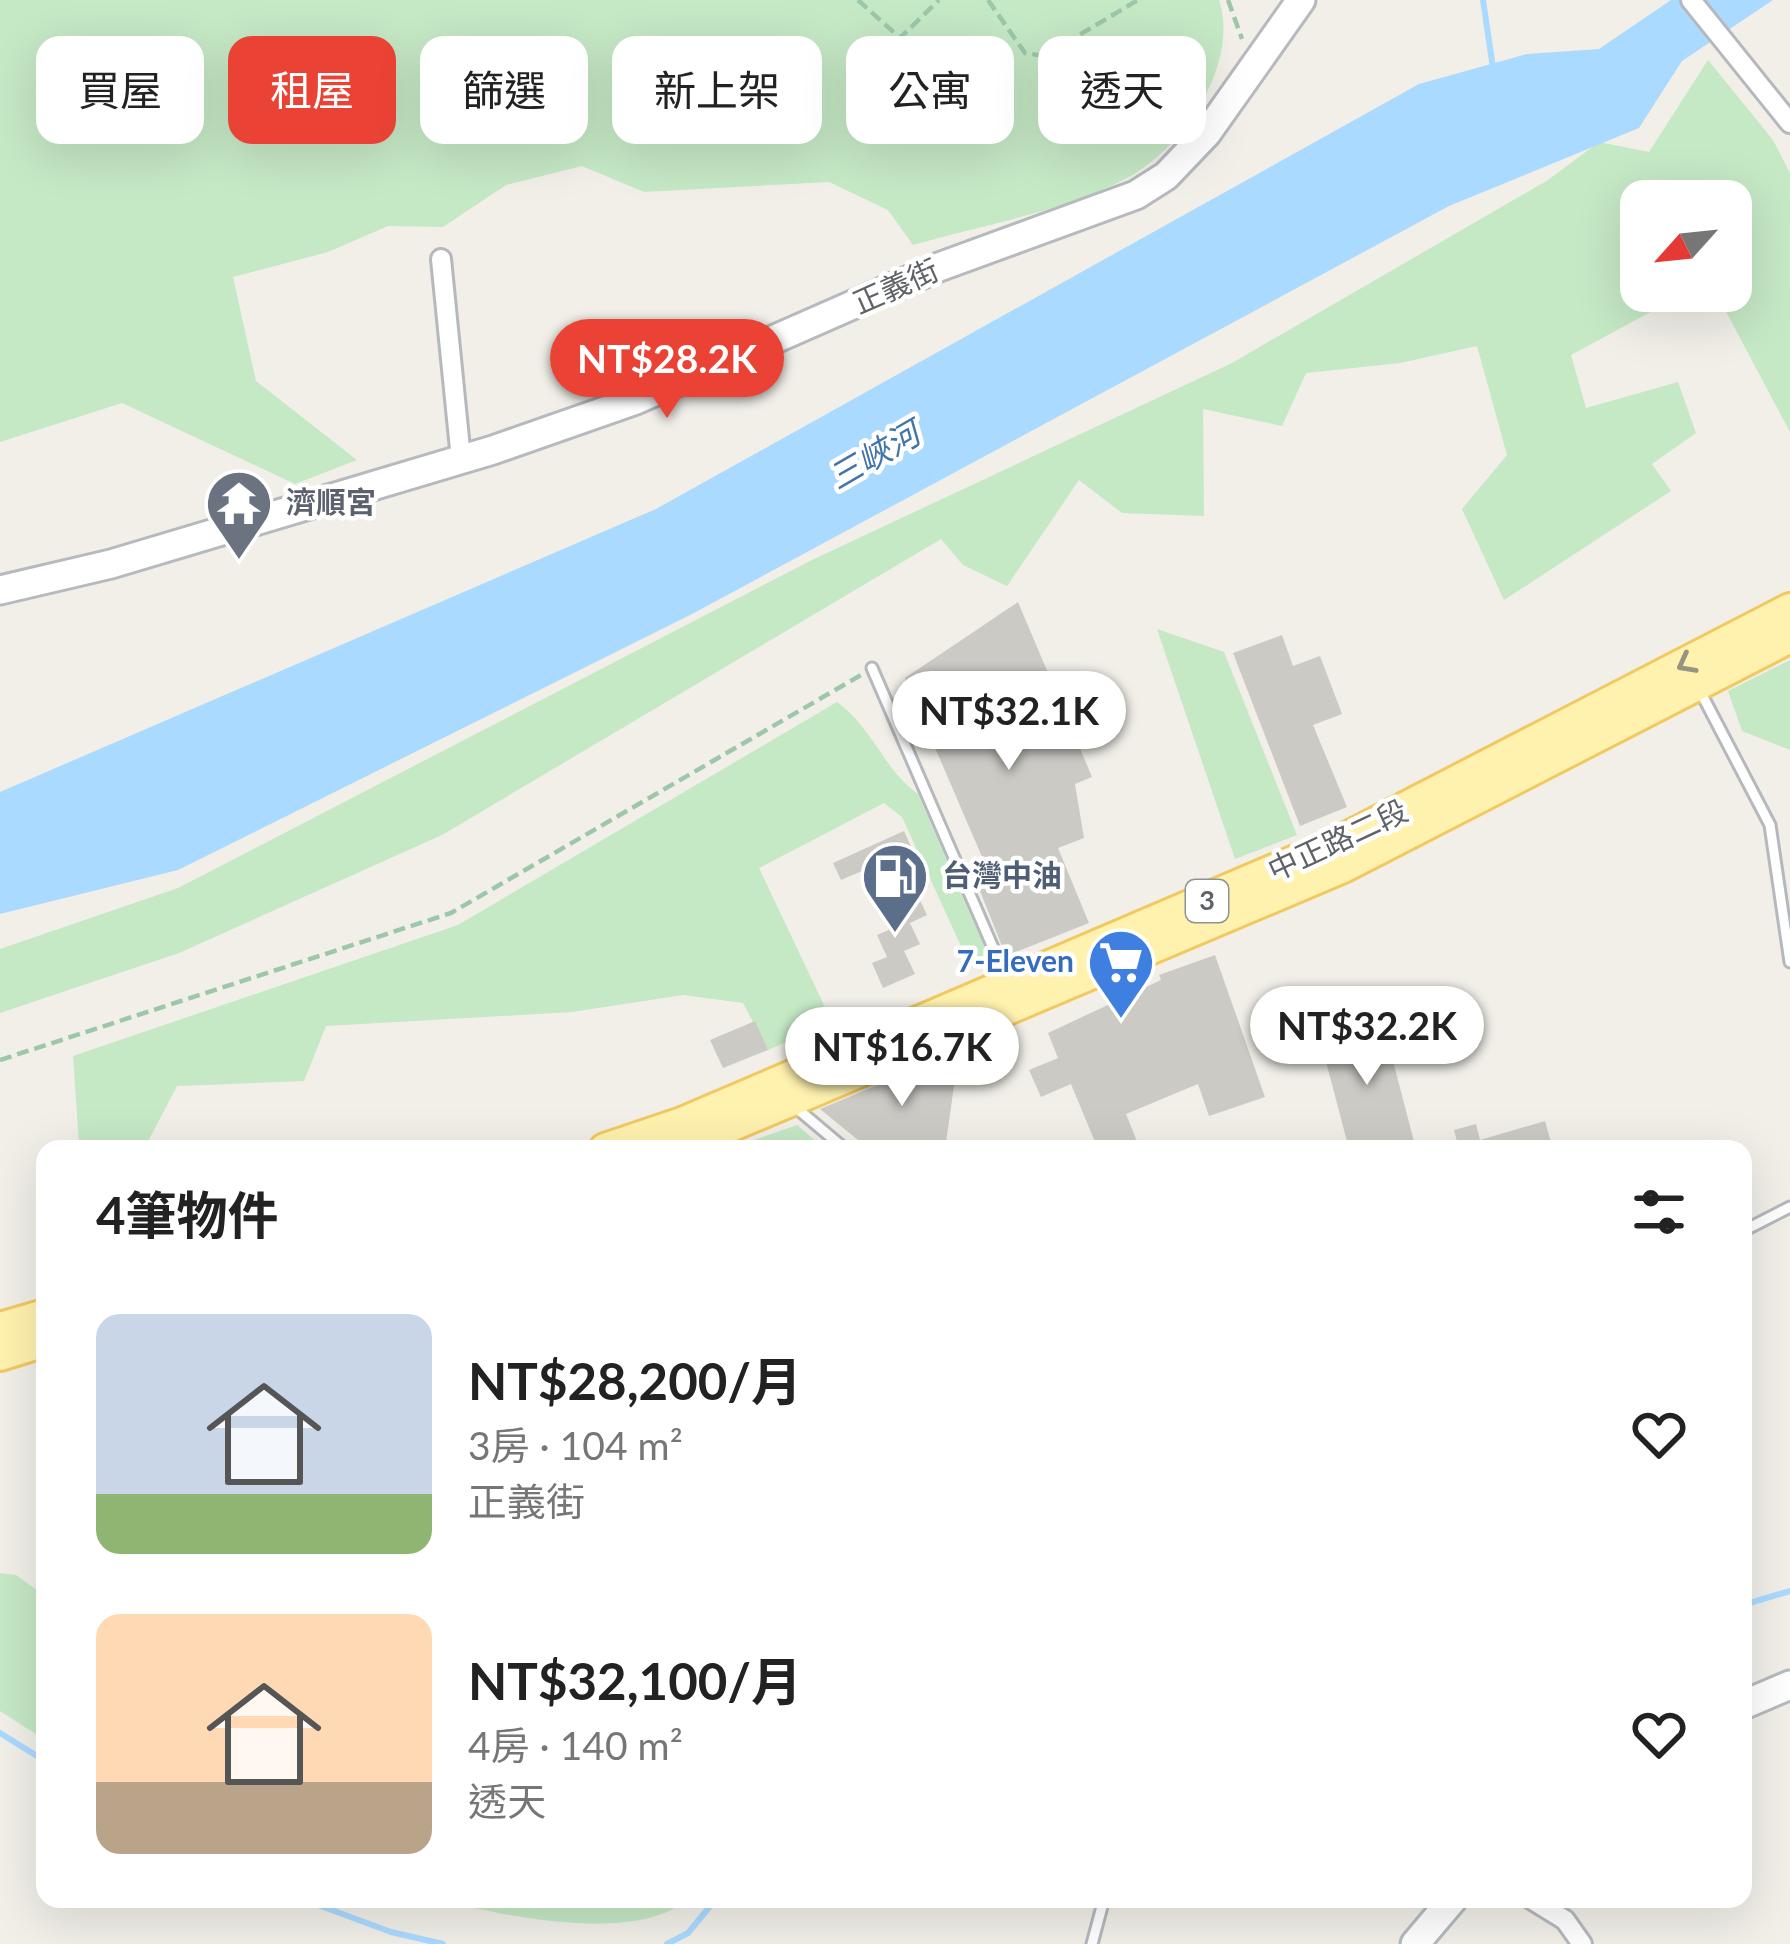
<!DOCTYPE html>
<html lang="zh-TW">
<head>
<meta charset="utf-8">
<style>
  :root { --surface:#fff; --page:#f2f2f2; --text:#222; --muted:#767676; --accent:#ea4335 }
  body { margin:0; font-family:Lato,"Noto Sans TC",sans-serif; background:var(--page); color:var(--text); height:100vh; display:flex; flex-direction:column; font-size:45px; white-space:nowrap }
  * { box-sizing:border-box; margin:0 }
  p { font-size:39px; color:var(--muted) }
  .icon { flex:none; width:66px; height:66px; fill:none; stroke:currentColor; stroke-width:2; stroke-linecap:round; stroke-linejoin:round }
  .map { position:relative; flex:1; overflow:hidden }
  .drawer { position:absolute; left:36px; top:1140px; width:1716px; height:768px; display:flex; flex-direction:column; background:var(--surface); border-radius:24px; box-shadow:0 12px 48px #0002 }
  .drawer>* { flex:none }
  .hud { position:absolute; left:36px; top:36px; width:1719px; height:108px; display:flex; gap:24px }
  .needle { width:78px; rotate:243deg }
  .tools { position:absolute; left:1620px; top:180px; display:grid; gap:24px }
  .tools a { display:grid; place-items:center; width:132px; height:132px; border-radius:24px; background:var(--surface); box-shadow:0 12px 48px #0002; font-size:60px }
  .price { position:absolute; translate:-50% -102px; padding:0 27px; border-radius:42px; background:#fff; color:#222; font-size:39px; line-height:78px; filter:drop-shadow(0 3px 6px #0008) }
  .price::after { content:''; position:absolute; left:50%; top:72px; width:36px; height:27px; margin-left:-18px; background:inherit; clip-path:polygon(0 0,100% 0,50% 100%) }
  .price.active { background:var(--accent); color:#fff }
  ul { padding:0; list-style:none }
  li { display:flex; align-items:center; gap:36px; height:300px; padding:0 60px }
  li span { display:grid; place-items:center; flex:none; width:336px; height:240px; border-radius:24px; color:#555 }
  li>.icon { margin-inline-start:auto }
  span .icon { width:144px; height:144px; fill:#fffc; stroke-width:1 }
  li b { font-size:51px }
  h2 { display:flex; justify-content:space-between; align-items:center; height:144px; padding:0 60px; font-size:51px }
  .pill { padding:0 42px; border-radius:24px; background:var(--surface); box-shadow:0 12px 48px #0002; font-size:42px; line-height:108px }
  .pill.active { background:var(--accent); color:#fff }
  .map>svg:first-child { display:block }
  .green { fill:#c5e8c5 }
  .water { fill:#aadaff }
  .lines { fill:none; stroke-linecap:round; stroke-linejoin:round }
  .stream { stroke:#aadaff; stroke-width:6 }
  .building { fill:#cccac5 }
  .lane-casing { stroke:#b5b8bc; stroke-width:15 }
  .street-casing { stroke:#b5b8bc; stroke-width:24 }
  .secondary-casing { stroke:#b6babf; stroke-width:33 }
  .primary-casing { stroke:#f2c960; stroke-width:36 }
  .path { stroke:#9cc7a9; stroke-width:4.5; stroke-dasharray:12 6; stroke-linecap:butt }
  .lane { stroke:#fff; stroke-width:9 }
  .street { stroke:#fff; stroke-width:18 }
  .secondary { stroke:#fff; stroke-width:27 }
  .primary { stroke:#fff2af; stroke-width:30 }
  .oneway { stroke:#979581 }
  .labels { text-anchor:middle; stroke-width:9; stroke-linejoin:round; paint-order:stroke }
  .shield { fill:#fff; stroke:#8f9295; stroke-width:3 }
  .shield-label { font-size:27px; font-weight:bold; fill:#5f6368 }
  .street-label { font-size:30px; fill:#5f6368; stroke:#fff }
  .worship-label { font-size:30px; font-weight:bold; fill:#5b616d; stroke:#fff; text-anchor:start }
  .service-label { font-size:30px; font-weight:bold; fill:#4e5e75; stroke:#fff; text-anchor:start }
  .shop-label { font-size:30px; font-weight:bold; fill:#366cbe; stroke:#fff; text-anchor:end }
  .water-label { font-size:33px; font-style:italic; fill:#4174aa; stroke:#fff }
</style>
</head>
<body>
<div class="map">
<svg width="1790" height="1944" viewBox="0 0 1790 1944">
  <rect width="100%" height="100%" fill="#f1efe8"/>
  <g class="green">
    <path d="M 0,0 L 1219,0 C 1240,63 1183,149 1127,178 C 1062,212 983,225 913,245 L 888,210 L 829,182 L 644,192 L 582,166 L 506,185 L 443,227 L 388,226 L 328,252 L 233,277 L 256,381 L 357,460 L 295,484 L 122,403 L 0,442 Z"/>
    <path d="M 1708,60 L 1773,140 L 1790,173 L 1790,432 L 1715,291 L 1731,291 L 1731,201 L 1641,201 L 1641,291 L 1663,291 L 1669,302 L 1571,355 L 1586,408 L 1678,382 L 1696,433 L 1652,464 L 1671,491 L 1504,600 L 1462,509 L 1507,455 L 1477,346 L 1400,363 L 1306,373 L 1282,426 L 1203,409 L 1204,516 L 1122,513 L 1079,480 L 1007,586 L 963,565 L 941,539 L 442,835 L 179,953 L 0,1013 L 0,949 L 178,888 L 812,560 L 1232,363 L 1548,180 L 1599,142 L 1649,152 Z"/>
    <path d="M 1157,629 L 1224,652 L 1297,835 L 1235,859 Z"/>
    <path d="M 1790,660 L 1790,750 L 1742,731 L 1728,691 Z"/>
    <path d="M 837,702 C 873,728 883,769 918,794 L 990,960 L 971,968 L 902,817 L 884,803 L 759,868 L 832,1022 L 768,1050 L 743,1003 L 683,995 L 572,1012 L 326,1026 L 304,1081 L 177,1086 L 144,1149 L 79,1144 L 73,1056 L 458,925 Z"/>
    <path d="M 797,1125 L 825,1149 L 737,1146 Z"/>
    <path d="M 0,1573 L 16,1575 L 45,1596 L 45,1740 L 0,1711 Z"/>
    <path d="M 437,1899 L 688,1899 C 637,1944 505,1917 437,1899 Z"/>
  </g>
  <path class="water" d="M 1671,0 L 1773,0 L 1682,61 L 1639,128 L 1449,206 L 692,614 L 178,870 L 0,914 L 0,792 L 656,509 L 1419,84 L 1527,54 L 1599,49 Z"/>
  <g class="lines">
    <g class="stream">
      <path d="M 1483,0 L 1493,68"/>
      <path d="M 1743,1605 L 1790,1591"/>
      <path d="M 0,1733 L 45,1761"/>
      <path d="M 302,1899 L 391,1932 L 443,1944"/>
      <path d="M 667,1944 L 688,1933 L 716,1899"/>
    </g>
  </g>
  <g class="building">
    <path d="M 1018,602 L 1092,777 L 1075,784 L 1084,838 L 1058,848 L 1089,923 L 1006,956 L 978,886 L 992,880 L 905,678 Z"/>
    <path d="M 1282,635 L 1293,666 L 1320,656 L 1342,714 L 1313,725 L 1347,807 L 1300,826 L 1233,653 Z"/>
    <path d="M 904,831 L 929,886 L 916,892 L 927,915 L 910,923 L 920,944 L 904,951 L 915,974 L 883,988 L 872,963 L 887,957 L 877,935 L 889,930 L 879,908 L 893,902 L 876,865 L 841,880 L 833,863 Z"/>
    <path d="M 1215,955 L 1265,1097 L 1209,1116 L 1198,1084 L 1126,1114 L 1140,1149 L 1098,1149 L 1071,1084 L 1041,1097 L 1029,1070 L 1058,1058 L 1048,1033 L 1161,980 L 1159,975 Z"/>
    <path d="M 1382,1019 L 1416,1149 L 1349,1149 L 1319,1035 Z"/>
    <path d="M 755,1021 L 768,1050 L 723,1068 L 710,1040 Z"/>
    <path d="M 959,1051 L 945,1149 L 869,1149 L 820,1109 Z"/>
    <path d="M 1545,1121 L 1553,1149 L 1459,1149 L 1454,1130 L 1476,1124 L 1480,1140 Z"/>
  </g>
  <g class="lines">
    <defs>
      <g id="lane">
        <path d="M 872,668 L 1007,980"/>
        <path d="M 1700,691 L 1770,825 L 1790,962"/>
        <path d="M 794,1106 L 845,1149"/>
        <path d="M 1743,1231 L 1790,1207"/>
        <path d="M 44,1291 L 45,1298"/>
        <path d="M 1092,1944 L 1104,1899"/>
      </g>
      <g id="street">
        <path d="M 1691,0 L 1790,123"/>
        <path d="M 441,259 L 461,459"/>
        <path d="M 1531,1899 L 1565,1920 L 1582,1944"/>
      </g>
      <g id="secondary">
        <path d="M 0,590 L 111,564 L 493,450 L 636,400 L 939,267 L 1136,195 L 1166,176 L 1207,133 L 1301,0"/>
        <path d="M 1743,1705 L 1790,1685"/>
        <path d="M 1415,1944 L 1453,1899"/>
      </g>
      <g id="primary">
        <path d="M 605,1149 L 682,1123 L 1335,844 L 1790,609"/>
        <path d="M 676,1149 L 1343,867 L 1790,637"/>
        <path d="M 0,1328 L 45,1315"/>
        <path d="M 0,1355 L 45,1341"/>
      </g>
    </defs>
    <use href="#lane" class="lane-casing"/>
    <use href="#street" class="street-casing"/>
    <use href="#secondary" class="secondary-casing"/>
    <use href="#primary" class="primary-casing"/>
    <g class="path">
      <path d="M 858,0 L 900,38 L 939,0"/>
      <path d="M 988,0 L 1025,53 L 1044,56 L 1138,0"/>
      <path d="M 1228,0 L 1242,39"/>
      <path d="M 0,1060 L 451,913 L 861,675"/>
    </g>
    <use href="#lane" class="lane"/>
    <use href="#street" class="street"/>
    <use href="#secondary" class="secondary"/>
    <use href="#primary" class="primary"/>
  </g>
  <defs><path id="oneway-chevron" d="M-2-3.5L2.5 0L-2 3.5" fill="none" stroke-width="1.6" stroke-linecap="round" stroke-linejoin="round" transform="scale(3)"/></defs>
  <use class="oneway" href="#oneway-chevron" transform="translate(1686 664) rotate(152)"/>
  <defs>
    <symbol id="temple-pin" viewBox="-11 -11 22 30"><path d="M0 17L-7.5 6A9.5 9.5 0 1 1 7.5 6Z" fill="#6b7280" stroke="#fff"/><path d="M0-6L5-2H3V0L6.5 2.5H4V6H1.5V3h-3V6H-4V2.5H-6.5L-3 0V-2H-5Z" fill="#fff"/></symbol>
    <symbol id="fuel-pin" viewBox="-11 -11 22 30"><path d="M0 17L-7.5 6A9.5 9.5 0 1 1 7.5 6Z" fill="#5c6f8a" stroke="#fff"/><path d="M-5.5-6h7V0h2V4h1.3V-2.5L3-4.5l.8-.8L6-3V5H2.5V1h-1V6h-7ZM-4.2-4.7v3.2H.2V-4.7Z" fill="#fff"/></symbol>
    <symbol id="supermarket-pin" viewBox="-11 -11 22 30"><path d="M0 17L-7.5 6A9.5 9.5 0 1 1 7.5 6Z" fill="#3f7fe0" stroke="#fff"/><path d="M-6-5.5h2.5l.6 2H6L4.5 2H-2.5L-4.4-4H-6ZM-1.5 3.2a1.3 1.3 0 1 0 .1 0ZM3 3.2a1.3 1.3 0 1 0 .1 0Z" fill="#fff"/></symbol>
  </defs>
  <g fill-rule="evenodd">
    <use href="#temple-pin" x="201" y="465" width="76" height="104"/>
    <use href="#fuel-pin" x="857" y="838" width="76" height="104"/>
    <use href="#supermarket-pin" x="1083" y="924" width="76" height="104"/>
  </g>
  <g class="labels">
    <rect class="shield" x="1186" y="880" width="42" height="42" rx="9"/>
    <g class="shield-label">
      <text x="1207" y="910">3</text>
    </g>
    <g class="street-label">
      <text transform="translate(896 287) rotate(-24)" y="10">正義街</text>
      <text transform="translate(1338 841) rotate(-25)" y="10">中正路二段</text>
    </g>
    <g class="worship-label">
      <text x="286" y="513">濟順宮</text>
    </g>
    <g class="service-label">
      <text x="942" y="886">台灣中油</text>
    </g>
    <g class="shop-label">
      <text x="1074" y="972">7-Eleven</text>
    </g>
    <g class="water-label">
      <text transform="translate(874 455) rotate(-30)" y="12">三峽河</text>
    </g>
  </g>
</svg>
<div class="tools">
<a><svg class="needle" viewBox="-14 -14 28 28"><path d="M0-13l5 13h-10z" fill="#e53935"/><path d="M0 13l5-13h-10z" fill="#767676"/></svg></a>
</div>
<b class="price active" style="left:667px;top:421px">NT$28.2K</b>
<b class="price" style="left:1009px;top:773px">NT$32.1K</b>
<b class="price" style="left:1367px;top:1088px">NT$32.2K</b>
<b class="price" style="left:902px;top:1109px">NT$16.7K</b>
<div class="hud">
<a class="pill">買屋</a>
<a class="pill active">租屋</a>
<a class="pill">篩選</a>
<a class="pill">新上架</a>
<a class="pill">公寓</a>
<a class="pill">透天</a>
</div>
<section class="drawer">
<h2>4筆物件<svg class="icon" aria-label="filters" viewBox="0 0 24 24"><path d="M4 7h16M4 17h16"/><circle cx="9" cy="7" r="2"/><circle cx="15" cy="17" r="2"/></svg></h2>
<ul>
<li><span style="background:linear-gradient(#c9d6e8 75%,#8fb573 0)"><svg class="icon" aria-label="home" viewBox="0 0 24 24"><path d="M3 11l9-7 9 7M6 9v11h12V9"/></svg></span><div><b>NT$28,200/月</b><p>3房 · 104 m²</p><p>正義街</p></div><svg class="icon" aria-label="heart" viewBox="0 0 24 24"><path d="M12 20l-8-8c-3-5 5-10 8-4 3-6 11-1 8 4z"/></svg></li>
<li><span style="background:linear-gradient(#ffd9b3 70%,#b9a48a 0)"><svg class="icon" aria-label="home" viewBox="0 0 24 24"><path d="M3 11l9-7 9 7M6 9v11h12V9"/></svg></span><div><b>NT$32,100/月</b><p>4房 · 140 m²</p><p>透天</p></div><svg class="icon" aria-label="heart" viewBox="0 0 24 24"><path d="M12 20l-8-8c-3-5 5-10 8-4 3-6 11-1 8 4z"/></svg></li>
</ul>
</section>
</div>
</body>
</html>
